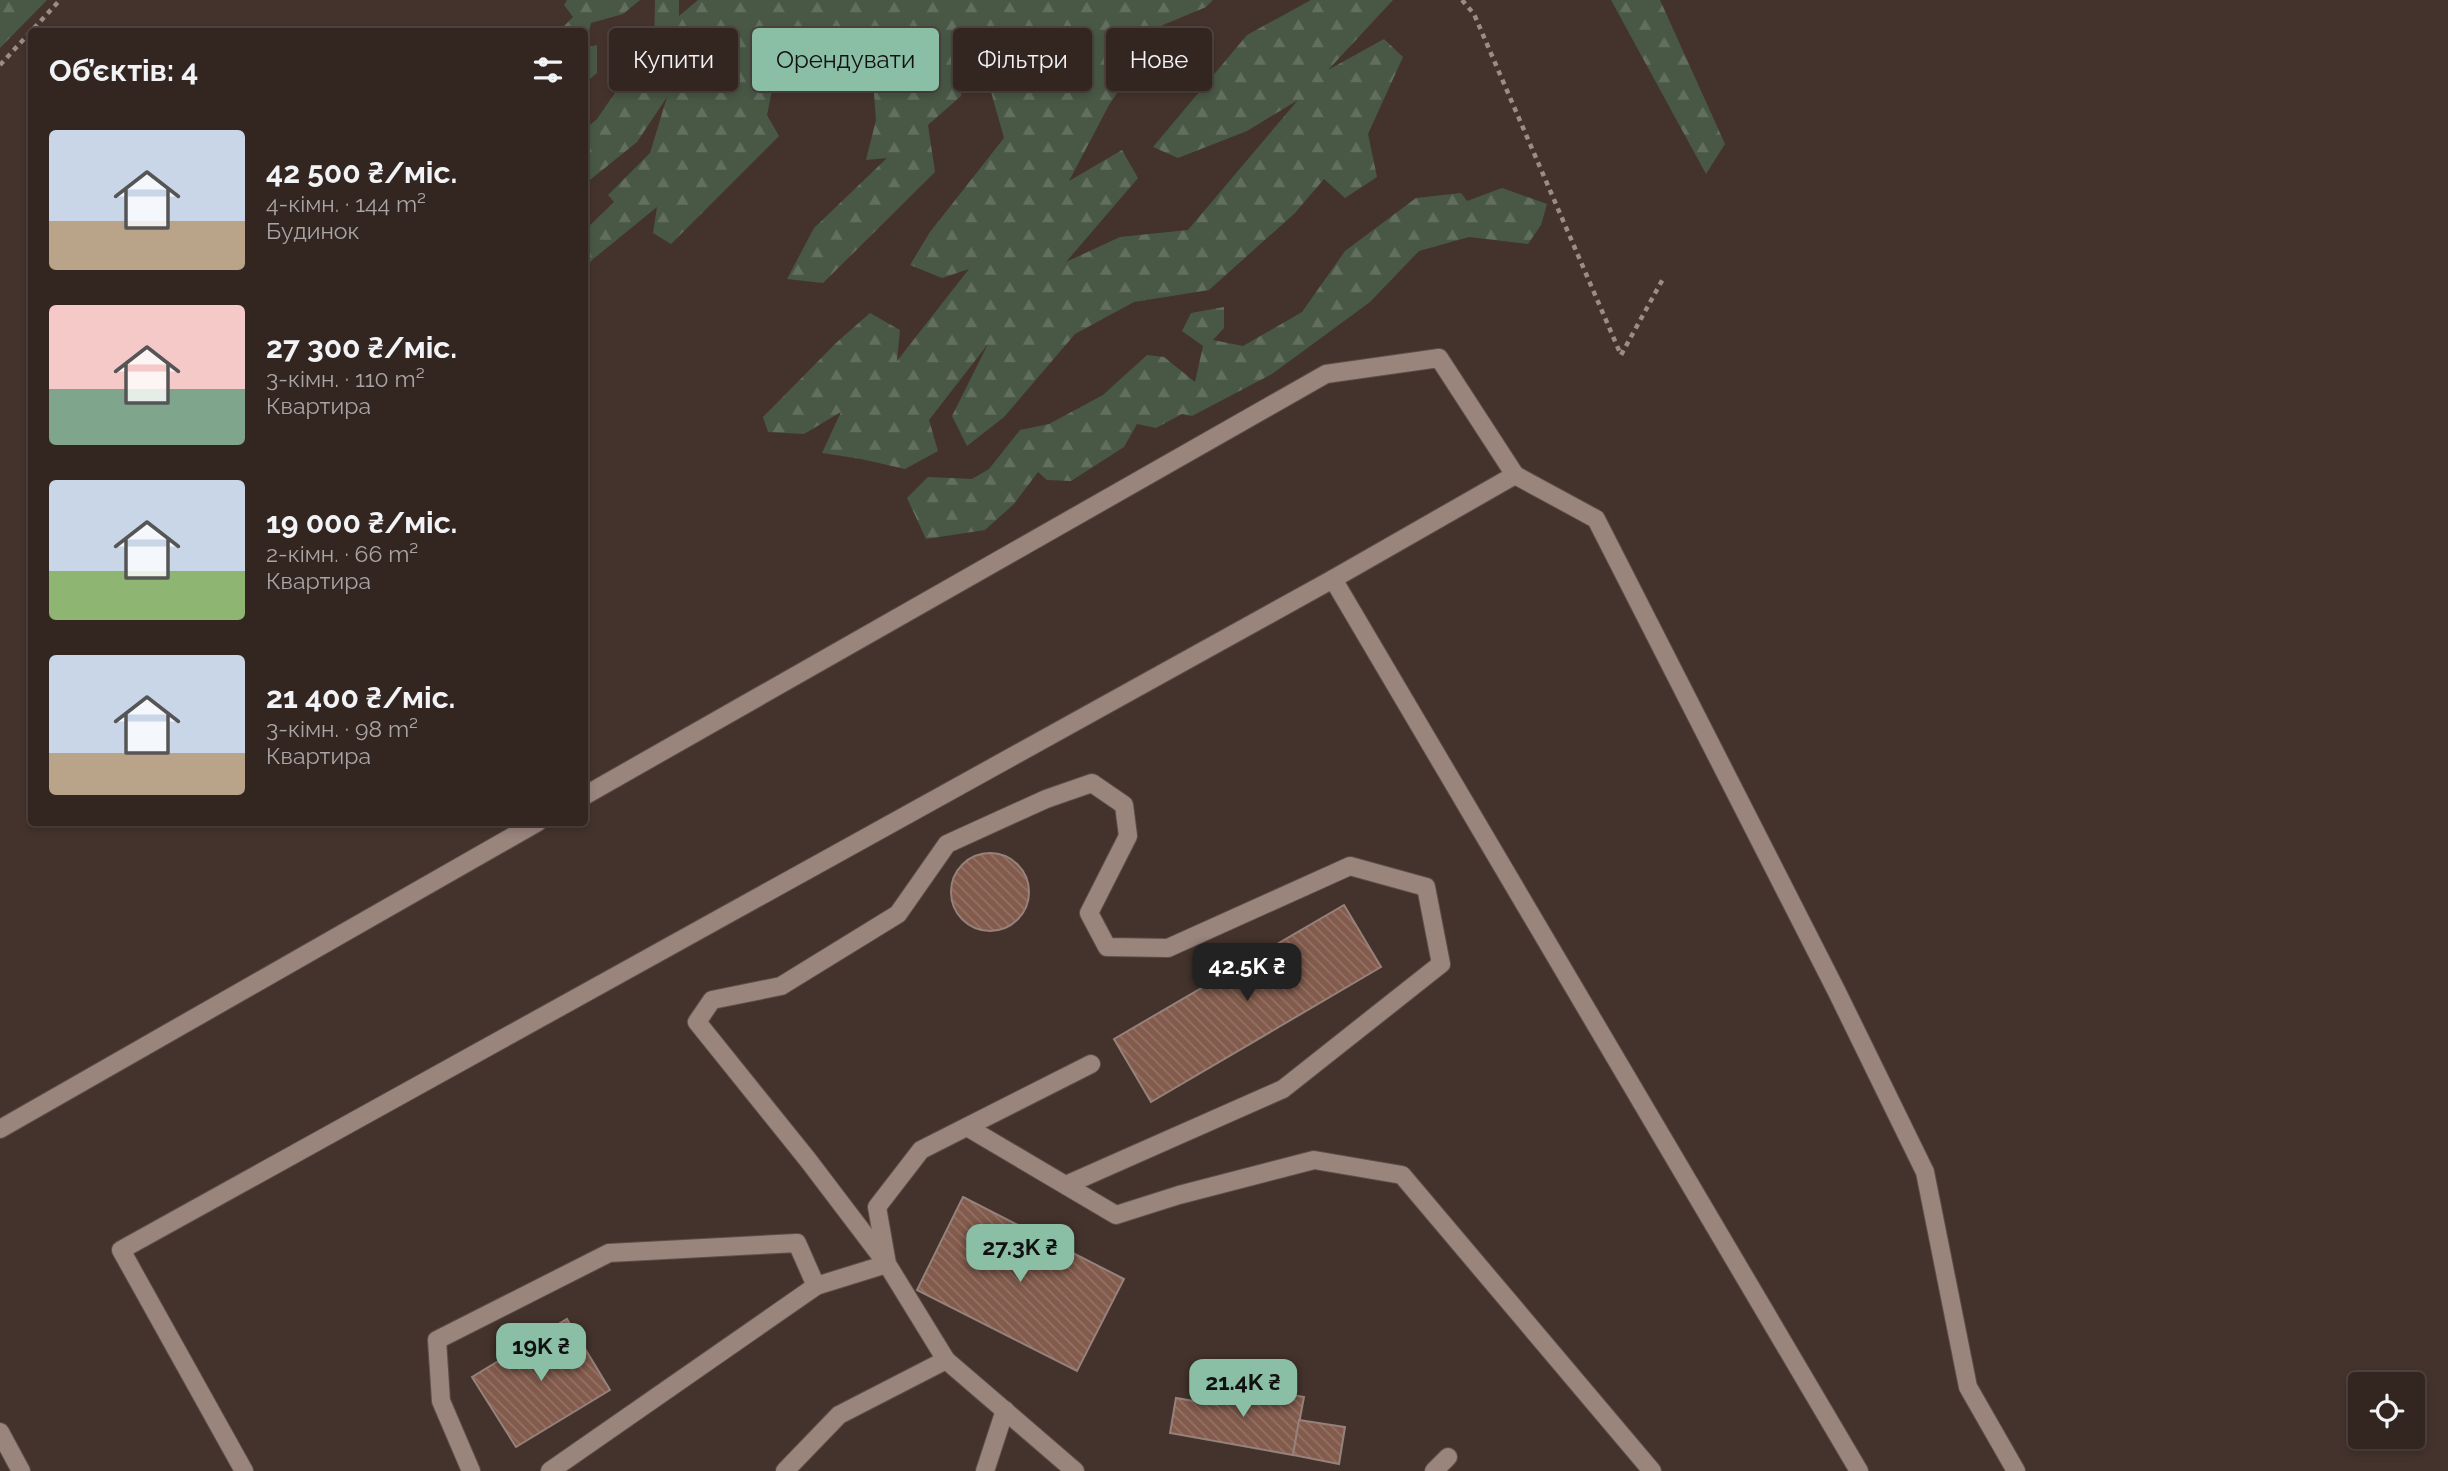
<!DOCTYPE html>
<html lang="uk">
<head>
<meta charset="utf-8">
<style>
  :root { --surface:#332621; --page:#3e322e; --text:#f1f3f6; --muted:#a9a5a5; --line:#4e433f; --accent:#8abfa5 }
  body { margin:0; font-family:Raleway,sans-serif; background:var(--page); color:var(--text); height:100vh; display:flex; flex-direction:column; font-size:26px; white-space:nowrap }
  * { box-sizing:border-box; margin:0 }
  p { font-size:23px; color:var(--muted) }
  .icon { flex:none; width:38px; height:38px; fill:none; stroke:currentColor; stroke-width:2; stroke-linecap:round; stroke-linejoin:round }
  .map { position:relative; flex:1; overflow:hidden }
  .details { position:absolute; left:28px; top:28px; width:560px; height:798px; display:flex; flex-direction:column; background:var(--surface); border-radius:7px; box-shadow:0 4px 10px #0003,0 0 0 2px var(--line) }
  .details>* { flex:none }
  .banner { position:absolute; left:609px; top:28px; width:665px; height:63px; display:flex; gap:14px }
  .fabs { position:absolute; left:2348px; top:1372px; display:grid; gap:14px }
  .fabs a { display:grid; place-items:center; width:77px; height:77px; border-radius:7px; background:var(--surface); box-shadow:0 4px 10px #0003,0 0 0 2px var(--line); font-size:35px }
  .price { position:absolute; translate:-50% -60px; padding:0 16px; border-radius:14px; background:var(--accent); color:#111; font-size:23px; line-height:46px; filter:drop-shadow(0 2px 4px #0008) }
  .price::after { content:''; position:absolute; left:50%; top:42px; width:21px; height:16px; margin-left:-10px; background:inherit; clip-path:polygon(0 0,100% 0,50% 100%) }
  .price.current { background:#222; color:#fff }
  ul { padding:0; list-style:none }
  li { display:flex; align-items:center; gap:21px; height:175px; padding:0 21px }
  li span { display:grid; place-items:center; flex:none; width:196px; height:140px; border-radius:7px; color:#555 }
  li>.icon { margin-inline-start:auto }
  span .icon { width:84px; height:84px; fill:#fffc; stroke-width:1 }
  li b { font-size:30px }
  h2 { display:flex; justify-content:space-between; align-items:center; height:84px; padding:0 21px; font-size:30px }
  .chip { padding:0 24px; border-radius:7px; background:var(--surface); box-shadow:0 4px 10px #0003,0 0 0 2px var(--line); font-size:24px; line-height:63px }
  .chip.current { background:var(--accent); color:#111 }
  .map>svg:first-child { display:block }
  .forest { fill:url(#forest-firs) }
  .building { fill:url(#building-back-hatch); stroke:#96827a; stroke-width:2 }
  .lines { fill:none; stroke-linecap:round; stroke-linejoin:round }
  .service-casing { stroke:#5e4f4a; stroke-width:20 }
  .path { stroke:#9b8c87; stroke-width:4.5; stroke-dasharray:5 5; stroke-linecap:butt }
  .service { stroke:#9a857d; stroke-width:18 }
</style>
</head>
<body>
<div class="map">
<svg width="2448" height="1471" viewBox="0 0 2448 1471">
  <defs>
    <pattern id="forest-firs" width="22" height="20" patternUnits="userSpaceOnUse" patternTransform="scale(1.75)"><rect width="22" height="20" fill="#485845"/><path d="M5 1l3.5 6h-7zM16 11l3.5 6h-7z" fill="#626f5f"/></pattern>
    <pattern id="building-back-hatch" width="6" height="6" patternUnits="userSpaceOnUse" patternTransform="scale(1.75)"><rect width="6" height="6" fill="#825b4c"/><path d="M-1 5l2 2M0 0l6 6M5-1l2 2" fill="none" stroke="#947265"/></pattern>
  </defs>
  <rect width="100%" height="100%" fill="#44332c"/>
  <g class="forest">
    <path d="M 0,0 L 47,0 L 0,48 Z"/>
    <path d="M 567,0 L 640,0 L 623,14 L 591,23 L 585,48 L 597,45 L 597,73 L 585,83 L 584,32 L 559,31 L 573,17 L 564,5 Z"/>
    <path d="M 655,0 L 679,0 L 679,16 L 698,0 L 1213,0 L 1206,7 L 1163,25 L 1109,105 L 1069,181 L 1122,150 L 1138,178 L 1066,262 L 1120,237 L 1188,230 L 1298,100 L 1247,131 L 1178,158 L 1153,147 L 1247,35 L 1311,0 L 1393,0 L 1328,70 L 1384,39 L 1403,57 L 1368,134 L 1377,177 L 1345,198 L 1324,179 L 1295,213 L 1209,290 L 1134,302 L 1075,334 L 1004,417 L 967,446 L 952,416 L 988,344 L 929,420 L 938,451 L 905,469 L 861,459 L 822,453 L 841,412 L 804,434 L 768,432 L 763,417 L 837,342 L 870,313 L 900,330 L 897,361 L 969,269 L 942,278 L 910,265 L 930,232 L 1004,138 L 984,67 L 964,54 L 961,96 L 928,125 L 935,172 L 823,283 L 787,279 L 814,228 L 887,158 L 866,160 L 876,120 L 870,41 L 824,76 L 806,60 L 775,76 L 767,115 L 779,136 L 671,244 L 653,233 L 657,207 L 592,260 L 585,270 L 585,230 L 614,202 L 608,195 L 650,153 L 667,97 L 637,142 L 585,184 L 585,129 L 597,119 L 628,74 L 654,45 Z"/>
    <path d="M 1611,0 L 1660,0 L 1725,144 L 1706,174 Z"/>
    <path d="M 1502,188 L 1547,204 L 1541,225 L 1528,244 L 1469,237 L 1419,251 L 1370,302 L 1272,374 L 1192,416 L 1182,414 L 1156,428 L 1137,424 L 1124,447 L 1071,481 L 1047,480 L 1038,472 L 1014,504 L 985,530 L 926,539 L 907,498 L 928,477 L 972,479 L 989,469 L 1020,430 L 1049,424 L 1103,395 L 1147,355 L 1164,357 L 1195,382 L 1203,346 L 1182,331 L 1191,313 L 1224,307 L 1224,328 L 1213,340 L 1243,346 L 1302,312 L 1345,251 L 1416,198 L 1461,193 L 1467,201 Z"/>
  </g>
  <g class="building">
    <circle cx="990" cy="892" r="39"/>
    <path d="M 1344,905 L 1381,967 L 1151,1102 L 1114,1039 Z"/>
    <path d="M 963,1197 L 1124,1279 L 1077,1371 L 917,1290 Z"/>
    <path d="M 567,1319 L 610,1390 L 516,1447 L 472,1377 Z"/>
    <path d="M 1221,1382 L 1304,1397 L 1293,1455 L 1170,1433 L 1176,1398 L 1217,1405 Z"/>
    <path d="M 1299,1420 L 1345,1427 L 1339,1464 L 1293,1455 Z"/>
  </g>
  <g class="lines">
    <defs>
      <g id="service">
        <path d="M 1515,475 L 1596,519 L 1836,990 L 1925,1172 L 1968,1387 L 2016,1471"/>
        <path d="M 584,796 L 1326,374 L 1439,358 L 1515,475 L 1333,579"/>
        <path d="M 967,1127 L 1116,1215 L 1179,1195 L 1314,1160 L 1402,1175 L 1652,1471"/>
        <path d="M 0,1129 L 538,822"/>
        <path d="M 0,1432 L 21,1471"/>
        <path d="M 244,1471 L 121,1250 L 1333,579 L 1859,1471"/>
        <path d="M 471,1471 L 441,1401 L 437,1340 L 609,1253 L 797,1243 L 816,1286"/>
        <path d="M 550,1471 L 816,1286 L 887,1264 L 808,1160 L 697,1022 L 712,1000 L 781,986 L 898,914 L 947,844 L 1046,799 L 1092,783 L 1124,805 L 1128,836 L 1089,913 L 1107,947 L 1168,948 L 1350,866 L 1426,887 L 1441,964 L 1283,1089 L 1066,1185"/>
        <path d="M 785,1471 L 839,1415 L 946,1360"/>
        <path d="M 985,1471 L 1005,1410"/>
        <path d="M 1075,1471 L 946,1360 L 887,1264 L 877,1207 L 921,1150 L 1091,1064"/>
        <path d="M 1434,1471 L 1448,1457"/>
      </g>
    </defs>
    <use href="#service" class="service-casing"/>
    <g class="path">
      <path d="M 1462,0 L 1474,14 L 1621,355 L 1664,277"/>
      <path d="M 0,65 L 60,0"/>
    </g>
    <use href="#service" class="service"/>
  </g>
</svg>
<div class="fabs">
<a><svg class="icon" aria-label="locate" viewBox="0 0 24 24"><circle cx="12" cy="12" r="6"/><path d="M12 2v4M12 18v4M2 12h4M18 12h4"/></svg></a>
</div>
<b class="price current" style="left:1247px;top:1003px">42.5K ₴</b>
<b class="price" style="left:1020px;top:1284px">27.3K ₴</b>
<b class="price" style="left:541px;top:1383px">19K ₴</b>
<b class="price" style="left:1243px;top:1419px">21.4K ₴</b>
<div class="banner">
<a class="chip">Купити</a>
<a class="chip current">Орендувати</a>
<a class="chip">Фільтри</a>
<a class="chip">Нове</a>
</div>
<section class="details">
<h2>Об’єктів: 4<svg class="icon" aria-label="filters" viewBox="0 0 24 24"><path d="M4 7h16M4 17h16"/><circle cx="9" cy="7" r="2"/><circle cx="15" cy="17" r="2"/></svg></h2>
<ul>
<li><span style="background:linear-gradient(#c9d6e8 65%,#b9a48a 0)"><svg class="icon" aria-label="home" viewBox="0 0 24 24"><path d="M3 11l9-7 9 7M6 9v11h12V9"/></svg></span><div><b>42 500 ₴/міс.</b><p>4-кімн. · 144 m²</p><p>Будинок</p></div></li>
<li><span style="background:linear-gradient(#f6c9c9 60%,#7fa58c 0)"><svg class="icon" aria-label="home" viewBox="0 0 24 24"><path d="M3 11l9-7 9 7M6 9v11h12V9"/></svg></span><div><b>27 300 ₴/міс.</b><p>3-кімн. · 110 m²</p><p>Квартира</p></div></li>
<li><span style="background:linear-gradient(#c9d6e8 65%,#8fb573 0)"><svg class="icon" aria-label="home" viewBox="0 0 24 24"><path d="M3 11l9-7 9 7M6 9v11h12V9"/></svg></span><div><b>19 000 ₴/міс.</b><p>2-кімн. · 66 m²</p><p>Квартира</p></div></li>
<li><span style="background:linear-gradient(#c9d6e8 70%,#b9a48a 0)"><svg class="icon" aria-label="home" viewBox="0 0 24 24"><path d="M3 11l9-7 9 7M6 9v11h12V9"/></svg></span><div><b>21 400 ₴/міс.</b><p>3-кімн. · 98 m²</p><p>Квартира</p></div></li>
</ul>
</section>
</div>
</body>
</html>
